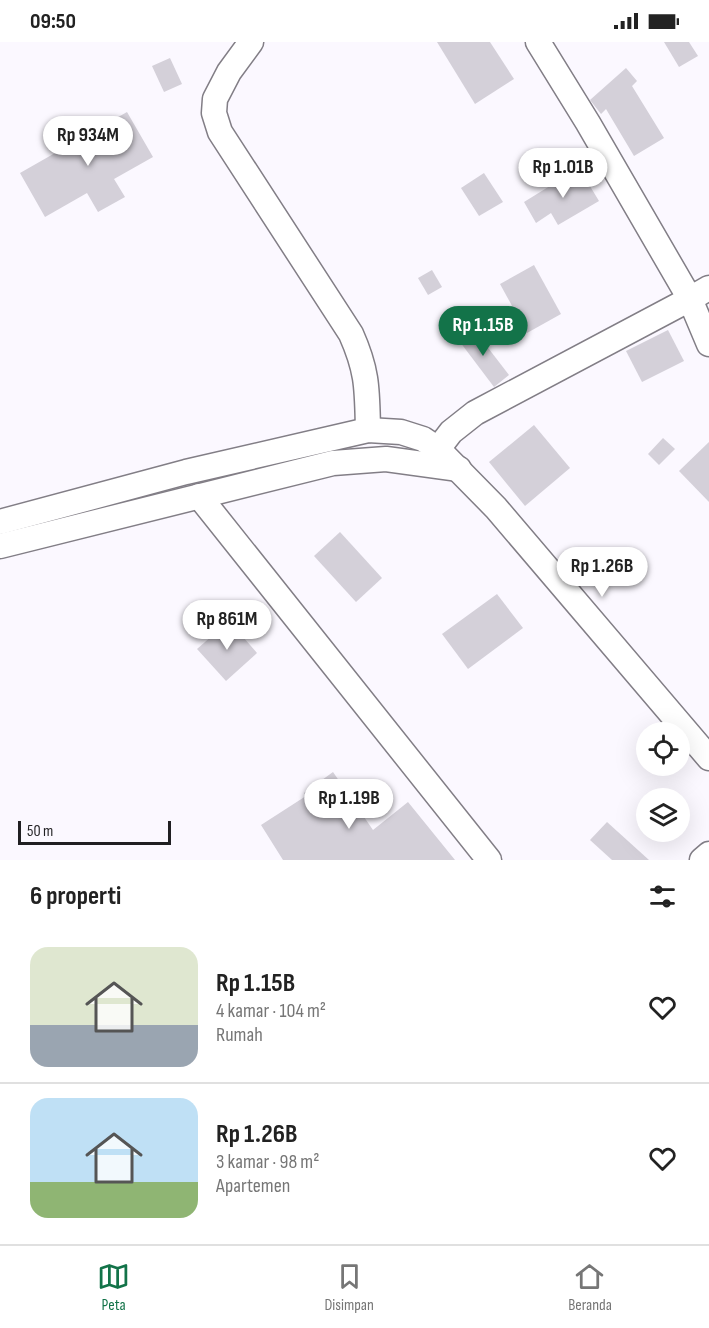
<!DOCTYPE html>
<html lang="id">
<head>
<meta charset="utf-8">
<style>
  :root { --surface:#fff; --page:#f6f6f6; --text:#222; --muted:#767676; --line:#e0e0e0; --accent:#137349 }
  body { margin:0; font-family:"Sofia Sans Condensed",sans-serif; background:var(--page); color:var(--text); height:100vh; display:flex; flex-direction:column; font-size:22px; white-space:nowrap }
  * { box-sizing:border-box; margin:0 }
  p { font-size:20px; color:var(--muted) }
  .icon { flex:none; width:33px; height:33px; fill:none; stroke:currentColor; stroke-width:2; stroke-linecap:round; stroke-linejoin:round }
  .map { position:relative; height:818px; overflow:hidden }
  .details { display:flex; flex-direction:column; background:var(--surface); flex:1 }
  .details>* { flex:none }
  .fabs { position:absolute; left:636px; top:680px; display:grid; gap:12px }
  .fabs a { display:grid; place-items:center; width:54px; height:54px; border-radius:50%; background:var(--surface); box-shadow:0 6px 24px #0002; font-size:30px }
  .scale { position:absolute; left:18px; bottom:15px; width:153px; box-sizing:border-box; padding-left:6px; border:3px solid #201f22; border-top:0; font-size:16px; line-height:21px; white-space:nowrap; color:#201f22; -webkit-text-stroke:4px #fbf8ff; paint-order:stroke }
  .price { position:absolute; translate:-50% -51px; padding:0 14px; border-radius:21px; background:#fff; color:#222; font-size:20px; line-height:39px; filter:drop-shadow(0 2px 3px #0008) }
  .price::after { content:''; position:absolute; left:50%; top:36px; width:18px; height:14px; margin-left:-9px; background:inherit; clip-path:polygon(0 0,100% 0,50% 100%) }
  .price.on { background:var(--accent); color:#fff }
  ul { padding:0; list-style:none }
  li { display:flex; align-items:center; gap:18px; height:150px; padding:0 30px }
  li+li { border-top:2px solid var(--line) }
  li span { display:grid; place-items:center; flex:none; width:168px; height:120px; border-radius:18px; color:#555 }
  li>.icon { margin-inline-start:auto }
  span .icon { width:72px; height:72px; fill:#fffc; stroke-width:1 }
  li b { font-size:26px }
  h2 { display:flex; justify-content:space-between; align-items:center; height:72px; padding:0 30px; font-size:26px }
  .status { display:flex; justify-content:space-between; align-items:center; height:42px; padding:0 30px; background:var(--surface); direction:ltr }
  .status svg { height:16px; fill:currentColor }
  .tab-bar { display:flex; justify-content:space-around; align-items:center; height:84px; border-top:2px solid var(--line); background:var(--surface); font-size:16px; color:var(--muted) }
  .tab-bar a { display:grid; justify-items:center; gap:3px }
  .tab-bar .on { color:var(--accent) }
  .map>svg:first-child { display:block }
  .building { fill:#d4d0d9 }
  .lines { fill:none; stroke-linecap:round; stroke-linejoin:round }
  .minor-casing { stroke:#827e86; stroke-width:27 }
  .minor { stroke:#fff; stroke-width:24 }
</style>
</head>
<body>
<div class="status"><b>09:50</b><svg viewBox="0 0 49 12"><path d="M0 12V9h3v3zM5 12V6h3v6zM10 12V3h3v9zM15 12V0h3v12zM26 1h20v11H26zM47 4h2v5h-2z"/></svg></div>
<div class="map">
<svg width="709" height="818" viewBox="0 0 709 818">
  <rect width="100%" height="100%" fill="#fbf8ff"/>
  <g class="building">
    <path d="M 437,0 L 490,0 L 514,37 L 475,62 Z"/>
    <path d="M 664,0 L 689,0 L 698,14 L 679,25 Z"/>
    <path d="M 170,16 L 182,42 L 164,50 L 152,24 Z"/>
    <path d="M 626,26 L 637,39 L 632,44 L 664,96 L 634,114 L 606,67 L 601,72 L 590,58 Z"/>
    <path d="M 127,70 L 153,115 L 114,137 L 125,155 L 98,170 L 87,151 L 45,175 L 20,131 Z"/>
    <path d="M 579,126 L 599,159 L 558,183 L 551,171 L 536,181 L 524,160 Z"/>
    <path d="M 484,131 L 503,160 L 479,174 L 461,146 Z"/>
    <path d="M 534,223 L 561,272 L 527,291 L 500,242 Z"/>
    <path d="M 432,228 L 442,245 L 428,253 L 418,236 Z"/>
    <path d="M 472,285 L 509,333 L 494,345 L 457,296 Z"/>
    <path d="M 668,288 L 684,319 L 642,340 L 626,309 Z"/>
    <path d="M 534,383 L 570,426 L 525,464 L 489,420 Z"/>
    <path d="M 663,396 L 675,407 L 659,423 L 648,412 Z"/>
    <path d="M 709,400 L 709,460 L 679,429 Z"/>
    <path d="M 340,490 L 382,536 L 356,560 L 314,514 Z"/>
    <path d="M 497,552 L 523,586 L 468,627 L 442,592 Z"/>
    <path d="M 229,579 L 257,611 L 226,639 L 197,607 Z"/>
    <path d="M 333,730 L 373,788 L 408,760 L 455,818 L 283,818 L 261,783 L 306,754 L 304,751 Z"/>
    <path d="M 607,780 L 649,818 L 612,818 L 590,798 Z"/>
  </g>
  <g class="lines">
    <defs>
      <g id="minor">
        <path d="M 251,0 L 229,30 L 215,57 L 214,71 L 220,90 L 351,292 C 368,330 367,348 368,388"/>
        <path d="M 538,0 L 588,81 L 690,257 L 709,246"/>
        <path d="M 438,407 L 451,390 L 475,371 L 690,257 L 709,302"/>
        <path d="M 199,454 L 489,818"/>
        <path d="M 0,480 L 186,430 L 368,388 L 401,390 L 423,397 L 438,407 L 496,466 L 709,716"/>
        <path d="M 0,504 L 333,421 L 386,417 L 459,427"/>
        <path d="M 702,818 L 709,812"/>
      </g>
    </defs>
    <use href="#minor" class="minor-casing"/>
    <use href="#minor" class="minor"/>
  </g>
</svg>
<div class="fabs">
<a><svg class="icon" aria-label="locate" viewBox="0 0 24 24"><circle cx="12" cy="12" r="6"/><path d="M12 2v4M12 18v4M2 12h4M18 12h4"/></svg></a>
<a><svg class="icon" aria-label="layers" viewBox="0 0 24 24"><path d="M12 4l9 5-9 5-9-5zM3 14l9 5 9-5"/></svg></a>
</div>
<div class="scale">50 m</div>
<b class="price" style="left:88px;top:125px">Rp 934M</b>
<b class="price" style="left:563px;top:157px">Rp 1.01B</b>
<b class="price on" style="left:483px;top:315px">Rp 1.15B</b>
<b class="price" style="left:602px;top:556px">Rp 1.26B</b>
<b class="price" style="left:227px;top:609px">Rp 861M</b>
<b class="price" style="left:349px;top:788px">Rp 1.19B</b>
</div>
<section class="details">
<h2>6 properti<svg class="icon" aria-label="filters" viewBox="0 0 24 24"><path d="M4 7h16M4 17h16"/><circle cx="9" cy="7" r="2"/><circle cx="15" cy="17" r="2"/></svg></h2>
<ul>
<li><span style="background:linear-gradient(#dfe7d0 65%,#9aa5b1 0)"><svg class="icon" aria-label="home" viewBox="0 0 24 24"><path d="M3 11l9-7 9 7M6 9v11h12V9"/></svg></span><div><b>Rp 1.15B</b><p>4 kamar · 104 m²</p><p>Rumah</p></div><svg class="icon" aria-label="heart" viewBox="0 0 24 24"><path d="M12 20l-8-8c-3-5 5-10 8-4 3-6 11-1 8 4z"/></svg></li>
<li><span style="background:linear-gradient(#bfe0f5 70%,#8fb573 0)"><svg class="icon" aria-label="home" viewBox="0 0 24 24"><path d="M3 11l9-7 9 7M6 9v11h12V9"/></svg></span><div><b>Rp 1.26B</b><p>3 kamar · 98 m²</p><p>Apartemen</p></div><svg class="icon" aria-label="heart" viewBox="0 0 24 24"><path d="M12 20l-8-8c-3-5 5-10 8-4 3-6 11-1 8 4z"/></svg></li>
</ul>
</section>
<nav class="tab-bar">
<a class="on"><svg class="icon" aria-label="map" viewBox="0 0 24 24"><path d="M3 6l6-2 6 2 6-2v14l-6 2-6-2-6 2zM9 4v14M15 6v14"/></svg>Peta</a>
<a><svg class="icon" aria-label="saved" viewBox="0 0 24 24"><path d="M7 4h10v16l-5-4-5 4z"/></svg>Disimpan</a>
<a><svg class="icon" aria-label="home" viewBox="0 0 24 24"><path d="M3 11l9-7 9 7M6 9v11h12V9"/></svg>Beranda</a>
</nav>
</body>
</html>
